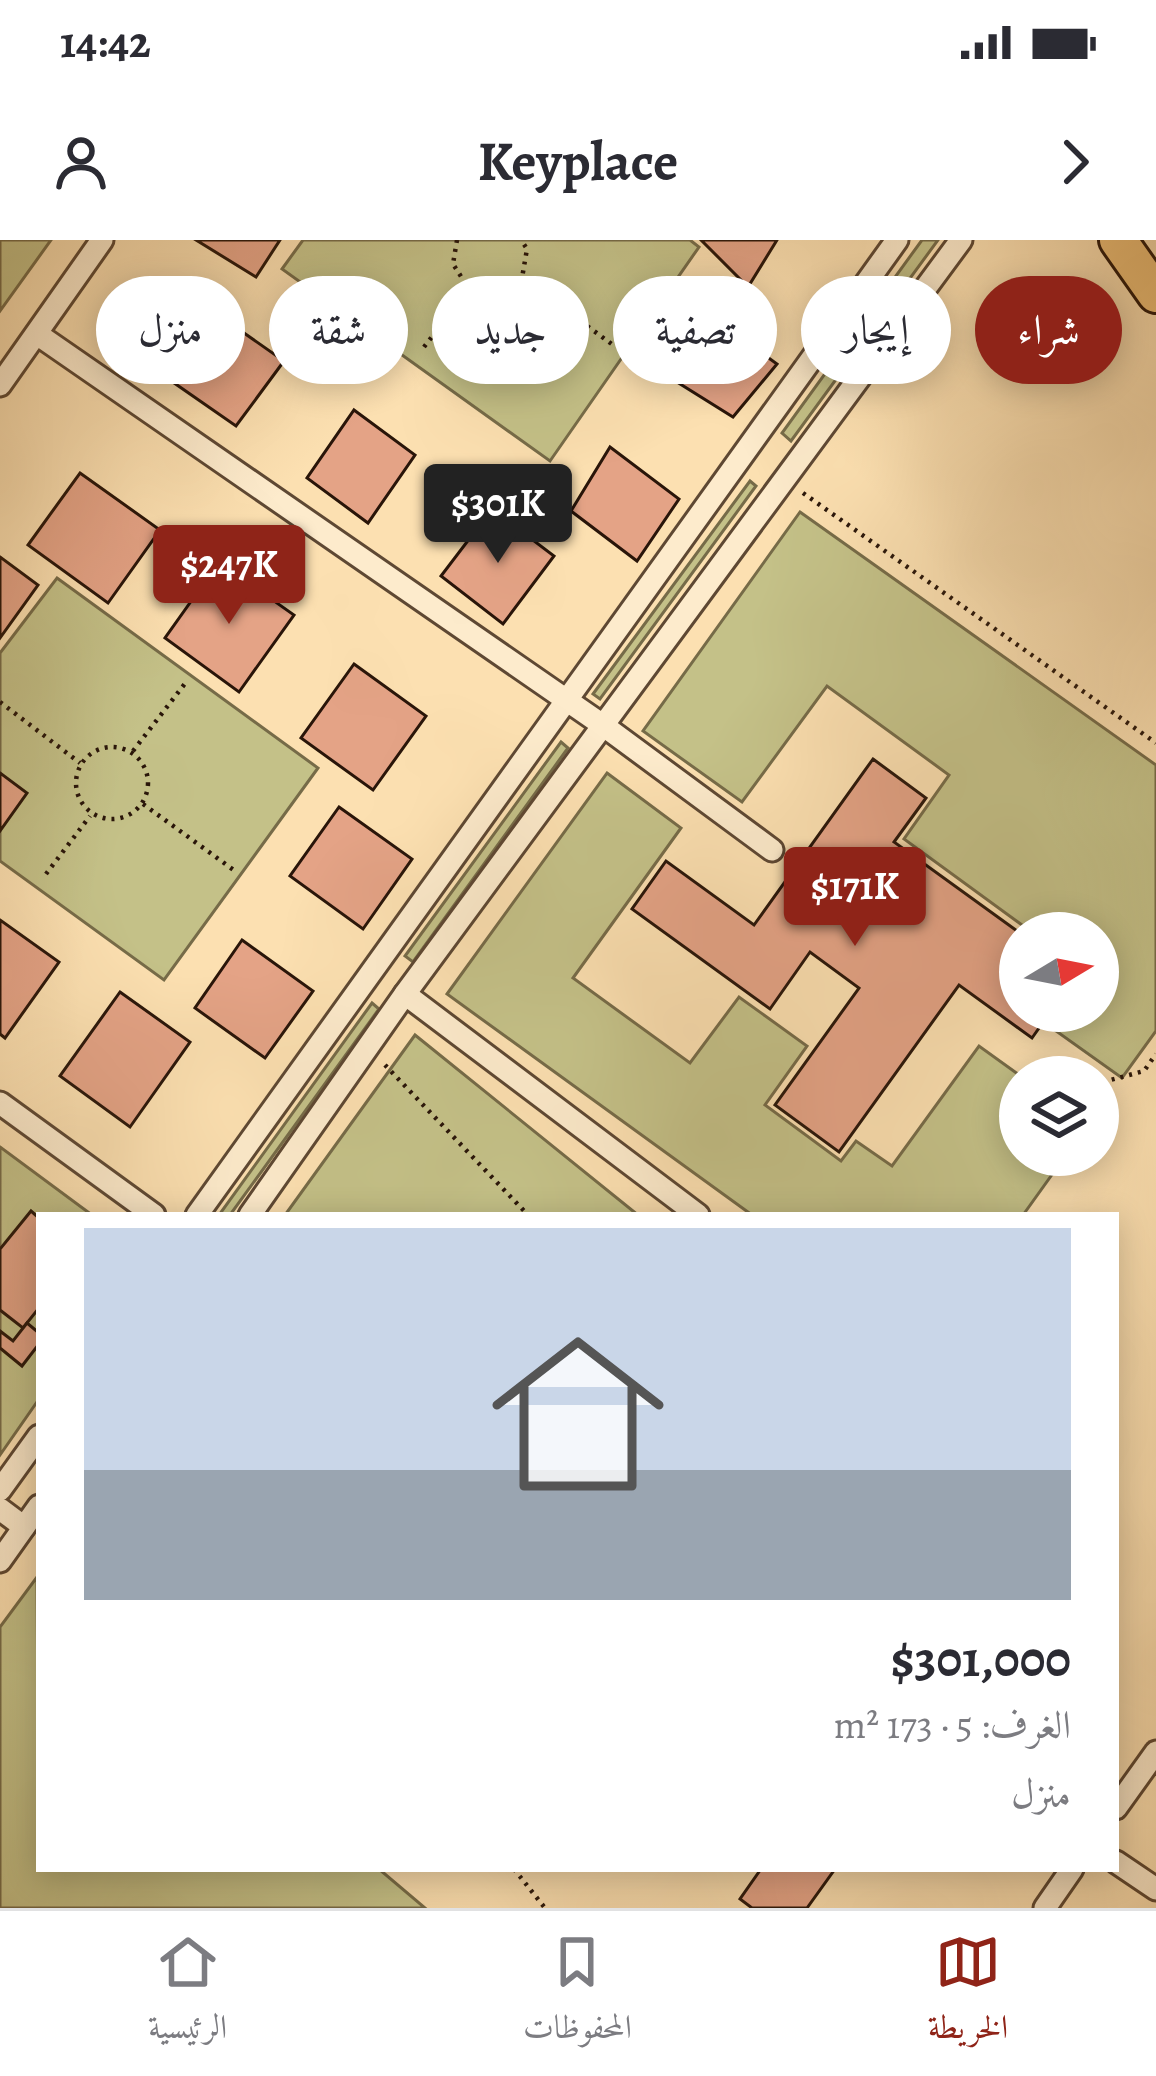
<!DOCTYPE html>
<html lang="ar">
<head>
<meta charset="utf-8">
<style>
  :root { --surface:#fff; --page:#f2f2f3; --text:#2b2b33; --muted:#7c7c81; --line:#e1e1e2; --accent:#8f2418 }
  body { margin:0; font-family:Alegreya,Amiri,serif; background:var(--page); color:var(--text); direction:rtl; height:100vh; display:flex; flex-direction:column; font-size:45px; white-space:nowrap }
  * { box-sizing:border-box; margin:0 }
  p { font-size:39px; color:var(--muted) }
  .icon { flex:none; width:66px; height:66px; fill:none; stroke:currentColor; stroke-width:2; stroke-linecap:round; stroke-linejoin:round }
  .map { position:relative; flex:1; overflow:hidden; direction:ltr }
  .drawer { position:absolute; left:36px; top:972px; width:1083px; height:660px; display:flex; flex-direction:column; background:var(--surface); border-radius:0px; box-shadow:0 6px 30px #0003; direction:rtl }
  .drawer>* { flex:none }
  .top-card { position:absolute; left:36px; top:36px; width:1086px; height:108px; direction:rtl; display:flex; gap:24px }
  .needle { width:78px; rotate:80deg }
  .controls { position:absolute; left:999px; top:672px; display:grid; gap:24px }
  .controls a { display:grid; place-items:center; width:120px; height:120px; border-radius:50%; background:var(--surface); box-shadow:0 6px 30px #0003; font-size:60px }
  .price { position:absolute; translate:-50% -102px; padding:0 27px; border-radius:12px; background:var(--accent); color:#fff; font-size:39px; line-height:78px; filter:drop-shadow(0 3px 6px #0008) }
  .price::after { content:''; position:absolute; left:50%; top:72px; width:36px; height:27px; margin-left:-18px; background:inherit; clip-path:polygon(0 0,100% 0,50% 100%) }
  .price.current { background:#222; color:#fff }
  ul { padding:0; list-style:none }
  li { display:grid; align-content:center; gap:24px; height:636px; padding:0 48px }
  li+li { border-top:3px solid var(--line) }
  li span { display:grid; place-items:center; height:372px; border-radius:0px; color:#555 }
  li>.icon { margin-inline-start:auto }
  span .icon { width:216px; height:216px; fill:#fffc; stroke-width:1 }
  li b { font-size:51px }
  .tag { padding:0 42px; border-radius:54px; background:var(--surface); box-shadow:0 6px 30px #0003; font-size:42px; line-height:108px }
  .tag.current { background:var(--accent); color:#fff }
  .status { display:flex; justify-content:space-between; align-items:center; height:84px; padding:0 60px; background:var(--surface); direction:ltr }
  .status svg { height:33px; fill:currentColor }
  header { display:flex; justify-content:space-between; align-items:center; height:156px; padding:0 48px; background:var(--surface); font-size:54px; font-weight:700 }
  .menu { display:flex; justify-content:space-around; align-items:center; height:168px; border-top:3px solid var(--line); background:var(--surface); font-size:33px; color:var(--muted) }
  .menu a { display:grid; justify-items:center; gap:6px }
  .menu .current { color:var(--accent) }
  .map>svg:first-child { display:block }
  .green { fill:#c4c188; stroke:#766b48; stroke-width:3 }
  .building { fill:#e4a386; stroke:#291509; stroke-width:3 }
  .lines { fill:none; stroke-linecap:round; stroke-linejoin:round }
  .street-casing { stroke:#5e4833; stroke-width:27 }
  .primary-casing { stroke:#291509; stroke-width:42 }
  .path { stroke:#291509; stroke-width:4.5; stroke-dasharray:3 6; stroke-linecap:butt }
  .street { stroke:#fdebcc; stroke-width:21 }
  .primary { stroke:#eec078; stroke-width:36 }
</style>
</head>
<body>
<div class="status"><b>14:42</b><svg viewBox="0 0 49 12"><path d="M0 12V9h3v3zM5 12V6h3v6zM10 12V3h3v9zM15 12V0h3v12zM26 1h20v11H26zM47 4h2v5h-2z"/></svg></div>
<header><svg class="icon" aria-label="forward" viewBox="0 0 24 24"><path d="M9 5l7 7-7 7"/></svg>Keyplace<svg class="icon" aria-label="person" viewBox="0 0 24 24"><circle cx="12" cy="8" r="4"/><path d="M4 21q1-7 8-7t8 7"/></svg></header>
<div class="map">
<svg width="1156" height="1668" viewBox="0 0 1156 1668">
  <rect width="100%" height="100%" fill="#fce0b1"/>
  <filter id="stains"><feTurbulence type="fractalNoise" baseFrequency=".00167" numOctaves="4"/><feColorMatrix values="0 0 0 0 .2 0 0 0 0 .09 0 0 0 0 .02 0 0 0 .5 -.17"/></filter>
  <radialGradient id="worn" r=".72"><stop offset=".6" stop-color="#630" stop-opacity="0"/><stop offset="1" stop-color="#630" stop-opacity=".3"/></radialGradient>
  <g class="green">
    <path d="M 0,0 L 51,0 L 0,71 Z"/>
    <path d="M 303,0 L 690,0 L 699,7 L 550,221 L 282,29 Z"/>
    <path d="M 922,0 L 938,0 L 791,201 L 782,193 Z"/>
    <path d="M 750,241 L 756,246 L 600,459 L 593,454 Z"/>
    <path d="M 800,272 L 1156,525 L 1156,791 L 1122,838 L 1049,786 L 1060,771 L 1098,771 L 1098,693 L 1033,693 L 904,599 L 949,535 L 827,446 L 742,562 L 643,491 Z"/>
    <path d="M 57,338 L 318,528 L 164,740 L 0,621 L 0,413 Z"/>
    <path d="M 561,502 L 568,508 L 413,722 L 405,716 Z"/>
    <path d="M 607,533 L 681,588 L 573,738 L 690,823 L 739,757 L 807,806 L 765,865 L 841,921 L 856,901 L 892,926 L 979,806 L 1022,837 L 1020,915 L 1066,915 L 1023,975 L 752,975 L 447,754 Z"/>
    <path d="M 372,763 L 379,769 L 230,975 L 219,975 Z"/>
    <path d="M 415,795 L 638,975 L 285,975 Z"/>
    <path d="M 0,907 L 92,975 L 39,975 L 39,1159 L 0,1215 Z"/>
    <path d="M 37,1337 L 39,1629 L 379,1629 L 425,1668 L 0,1668 L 0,1387 Z"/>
  </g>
  <g class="building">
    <path d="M 196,0 L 280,0 L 256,37 Z"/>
    <path d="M 701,0 L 777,0 L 748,47 Z"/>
    <path d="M 211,70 L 284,121 L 236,186 L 167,138 Z"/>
    <path d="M 709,75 L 777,124 L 733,177 L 669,137 Z"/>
    <path d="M 354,170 L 415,215 L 368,283 L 307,238 Z"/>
    <path d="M 610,207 L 679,259 L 637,321 L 571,271 Z"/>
    <path d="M 80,233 L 160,290 L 108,363 L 28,305 Z"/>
    <path d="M 492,269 L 554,316 L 503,384 L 441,336 Z"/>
    <path d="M 0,317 L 38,345 L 0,398 Z"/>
    <path d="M 219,322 L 294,375 L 239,452 L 165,398 Z"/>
    <path d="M 354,424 L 426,476 L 373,550 L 301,498 Z"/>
    <path d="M 873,519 L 926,558 L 894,602 L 1020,693 L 1020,771 L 1051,771 L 1032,798 L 959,745 L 839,912 L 775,865 L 859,748 L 810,712 L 770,769 L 632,669 L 666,621 L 754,685 Z"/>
    <path d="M 0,533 L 27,553 L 0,591 Z"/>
    <path d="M 339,567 L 412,619 L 363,689 L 290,636 Z"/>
    <path d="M 0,680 L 59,722 L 5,798 L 0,794 Z"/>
    <path d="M 242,700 L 313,751 L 265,818 L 195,768 Z"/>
    <path d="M 120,752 L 190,802 L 130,887 L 60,836 Z"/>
    <path d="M 31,971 L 39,978 L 39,1068 L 23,1088 L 0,1070 L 0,1009 Z"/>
    <path d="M 27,1083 L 39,1093 L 39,1104 L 22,1126 L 0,1108 L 0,1091 L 13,1101 Z"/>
    <path d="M 761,1629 L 835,1629 L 807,1668 L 752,1668 L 740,1659 Z"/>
  </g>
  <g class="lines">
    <defs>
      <g id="street">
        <path d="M 37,94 L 604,486 L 772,610"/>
        <path d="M 0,145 L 102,0"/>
        <path d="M 405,754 L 698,975"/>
        <path d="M 0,863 L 154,975"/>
        <path d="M 197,975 L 897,0"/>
        <path d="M 250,975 L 405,754 L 961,0"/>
        <path d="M 0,1250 L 39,1196"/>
        <path d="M 0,1269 L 24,1287"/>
        <path d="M 0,1321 L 39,1266"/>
        <path d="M 1116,1568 L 1156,1512"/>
        <path d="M 1116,1622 L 1156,1649"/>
        <path d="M 1045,1668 L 1072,1629"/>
      </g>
      <path id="primary" d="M 1118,0 L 1156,54"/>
    </defs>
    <use href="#street" class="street-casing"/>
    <use href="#primary" class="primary-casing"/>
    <g class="path">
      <path d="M 457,0 L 453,24 L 469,49 L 498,54 L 522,38 L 527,9 L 521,0"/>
      <path d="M 522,38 L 613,105"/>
      <path d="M 424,107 L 468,50"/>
      <path d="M 803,253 L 1156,503"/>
      <path d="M 0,462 L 80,523"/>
      <circle cx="112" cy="543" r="36"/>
      <path d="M 133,511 L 187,441"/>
      <path d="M 143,564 L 235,631"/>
      <path d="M 46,634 L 90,576"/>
      <path d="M 385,825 L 528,975"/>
      <path d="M 1103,842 L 1144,831 L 1156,814"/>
      <path d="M 514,1629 L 545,1668"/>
    </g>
    <use href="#street" class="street"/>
    <use href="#primary" class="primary"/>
  </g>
  <rect width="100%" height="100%" filter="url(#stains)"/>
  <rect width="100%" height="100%" fill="url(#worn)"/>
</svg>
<div class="controls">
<a><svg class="needle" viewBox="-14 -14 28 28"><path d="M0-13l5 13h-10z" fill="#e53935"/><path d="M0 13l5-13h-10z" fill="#7c7c81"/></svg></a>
<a><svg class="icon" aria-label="layers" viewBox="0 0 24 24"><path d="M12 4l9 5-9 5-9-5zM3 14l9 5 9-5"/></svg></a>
</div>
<b class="price current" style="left:498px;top:326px">$301K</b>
<b class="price" style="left:229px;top:387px">$247K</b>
<b class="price" style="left:855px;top:709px">$171K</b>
<div class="top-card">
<a class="tag current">شراء</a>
<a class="tag">إيجار</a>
<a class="tag">تصفية</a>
<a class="tag">جديد</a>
<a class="tag">شقة</a>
<a class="tag">منزل</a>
</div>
<section class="drawer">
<ul>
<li><span style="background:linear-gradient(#c9d6e8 65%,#9aa5b1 0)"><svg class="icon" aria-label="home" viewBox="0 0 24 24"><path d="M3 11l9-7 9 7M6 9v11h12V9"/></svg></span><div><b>$301,000</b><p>الغرف: 5 · 173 m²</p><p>منزل</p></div></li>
</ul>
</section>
</div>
<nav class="menu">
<a class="current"><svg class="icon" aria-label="map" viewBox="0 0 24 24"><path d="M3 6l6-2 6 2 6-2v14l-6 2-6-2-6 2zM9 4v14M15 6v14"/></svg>الخريطة</a>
<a><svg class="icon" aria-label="saved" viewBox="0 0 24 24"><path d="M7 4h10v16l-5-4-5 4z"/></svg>المحفوظات</a>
<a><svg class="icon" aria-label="home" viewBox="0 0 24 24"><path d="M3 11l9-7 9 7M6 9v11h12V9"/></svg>الرئيسية</a>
</nav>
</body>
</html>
